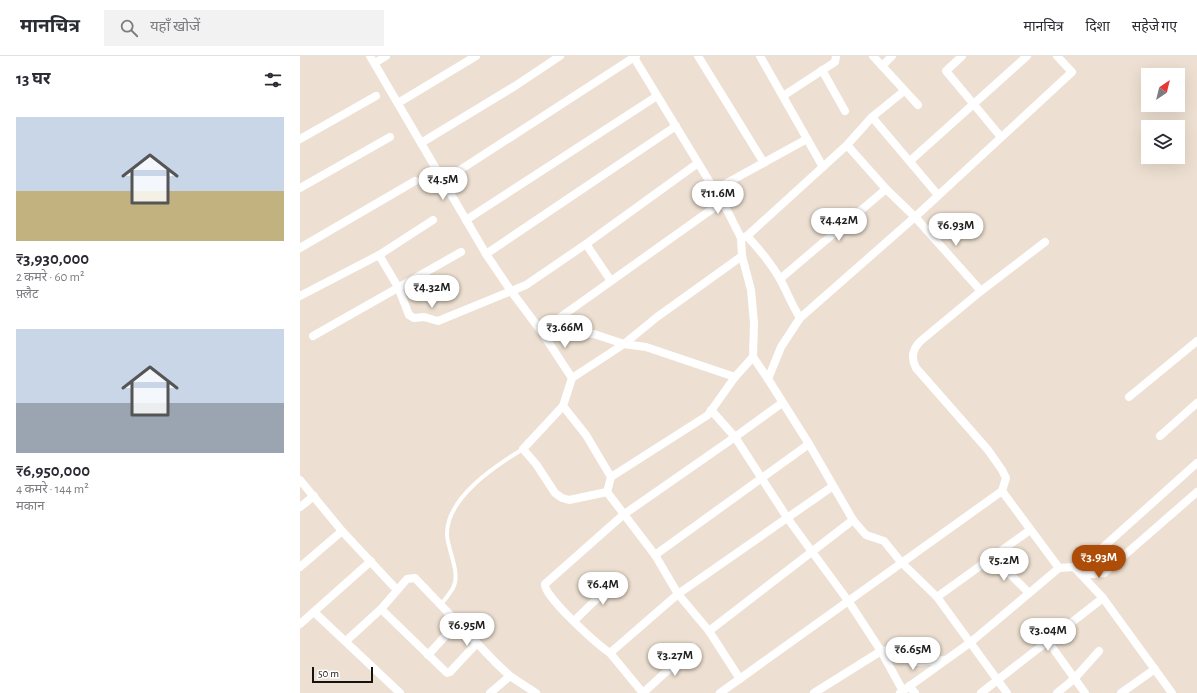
<!DOCTYPE html>
<html lang="hi">
<head>
<meta charset="utf-8">
<style>
  :root { --surface:#fff; --page:#f2f2f3; --text:#2b2b33; --muted:#7c7c81; --line:#e1e1e2; --accent:#ae4d08 }
  body { margin:0; font-family:"Alegreya Sans","Noto Sans Devanagari",sans-serif; background:var(--page); color:var(--text); height:100vh; display:flex; flex-direction:column; font-size:15px; white-space:nowrap }
  * { box-sizing:border-box; margin:0 }
  p { font-size:13px; color:var(--muted) }
  .icon { flex:none; width:22px; height:22px; fill:none; stroke:currentColor; stroke-width:2; stroke-linecap:round; stroke-linejoin:round }
  .map { position:relative; flex:1; overflow:hidden }
  .sheet { display:flex; flex-direction:column; background:var(--surface); width:300px }
  .sheet>* { flex:none }
  .needle { width:26px; rotate:35deg }
  .buttons { position:absolute; left:841px; top:12px; display:grid; gap:8px }
  .buttons a { display:grid; place-items:center; width:44px; height:44px; border-radius:0px; background:var(--surface); box-shadow:0 4px 16px #0002; font-size:20px }
  .scale { position:absolute; left:12px; bottom:10px; width:61px; box-sizing:border-box; padding-left:4px; border:2px solid #17130e; border-top:0; font-size:11px; line-height:14px; white-space:nowrap; color:#17130e; -webkit-text-stroke:3px #fff; paint-order:stroke }
  .price { position:absolute; translate:-50% -34px; padding:0 9px; border-radius:14px; background:#fff; color:#222; font-size:13px; line-height:26px; filter:drop-shadow(0 1px 2px #0008) }
  .price::after { content:''; position:absolute; left:50%; top:24px; width:12px; height:9px; margin-left:-6px; background:inherit; clip-path:polygon(0 0,100% 0,50% 100%) }
  .price.selected { background:var(--accent); color:#fff }
  ul { padding:0; list-style:none }
  li { display:grid; align-content:center; gap:8px; height:212px; padding:0 16px }
  li span { display:grid; place-items:center; height:124px; border-radius:0px; color:#555 }
  li>.icon { margin-inline-start:auto }
  span .icon { width:72px; height:72px; fill:#fffc; stroke-width:1 }
  li b { font-size:17px }
  h2 { display:flex; justify-content:space-between; align-items:center; height:48px; padding:0 16px; font-size:17px }
  header { display:flex; align-items:center; gap:24px; box-sizing:border-box; height:56px; padding:0 20px; background:var(--surface); border-bottom:1px solid var(--line) }
  header strong { font-size:19px }
  nav { display:flex; gap:22px; margin-inline-start:auto; font-size:14px }
  .search { width:280px; height:36px; background:var(--page); display:flex; align-items:center; gap:10px; box-sizing:border-box; padding:0 14px; border-radius:0px; color:var(--muted); font-size:15px }
  main { display:flex; flex:1; min-height:0 }
  .map>svg:first-child { display:block }
  .lines { fill:none; stroke-linecap:round; stroke-linejoin:round }
  .service { stroke:#fff; stroke-width:4 }
  .minor { stroke:#fff; stroke-width:8 }
</style>
</head>
<body>
<header>
<strong>मानचित्र</strong>
<div class="search"><svg class="icon" aria-label="search" viewBox="0 0 24 24"><circle cx="10" cy="10" r="6"/><path d="M15 15l6 6"/></svg>यहाँ खोजें</div>
<nav><a>मानचित्र</a><a>दिशा</a><a>सहेजे गए</a></nav>
</header>
<main>
<section class="sheet">
<h2>13 घर<svg class="icon" aria-label="filters" viewBox="0 0 24 24"><path d="M4 7h16M4 17h16"/><circle cx="9" cy="7" r="2"/><circle cx="15" cy="17" r="2"/></svg></h2>
<ul>
<li><span style="background:linear-gradient(#c9d6e8 60%,#c2b280 0)"><svg class="icon" aria-label="home" viewBox="0 0 24 24"><path d="M3 11l9-7 9 7M6 9v11h12V9"/></svg></span><div><b>₹3,930,000</b><p>2 कमरे · 60 m²</p><p>फ़्लैट</p></div></li>
<li><span style="background:linear-gradient(#c9d6e8 60%,#9aa5b1 0)"><svg class="icon" aria-label="home" viewBox="0 0 24 24"><path d="M3 11l9-7 9 7M6 9v11h12V9"/></svg></span><div><b>₹6,950,000</b><p>4 कमरे · 144 m²</p><p>मकान</p></div></li>
</ul>
</section>
<div class="map">
<svg width="897" height="637" viewBox="0 0 897 637">
  <rect width="100%" height="100%" fill="#ede0d2"/>
  <g class="lines">
    <path class="service" d="M 140,550 C 144,544 149,539 153,532 C 161,517 148,495 147,479 C 146,442 195,410 223,393"/>
    <g class="minor">
      <path d="M 70,0 L 186,198 L 211,235 L 241,275 L 272,322"/>
      <path d="M 333,0 L 428,156 L 441,182 L 442,200 L 451,234 L 454,267 L 453,301 L 468,323 L 509,388 L 553,464 L 566,479 L 584,485 L 601,506 L 637,541 L 707,637"/>
      <path d="M 398,0 L 464,107"/>
      <path d="M 460,0 L 523,111"/>
      <path d="M 573,0 L 618,49"/>
      <path d="M 662,0 L 646,15 L 701,81"/>
      <path d="M 75,7 L 86,0"/>
      <path d="M 582,10 L 592,0"/>
      <path d="M 522,14 L 545,55"/>
      <path d="M 483,40 L 535,6 L 536,0"/>
      <path d="M 98,47 L 176,0"/>
      <path d="M 572,61 L 638,139"/>
      <path d="M 0,83 L 76,40"/>
      <path d="M 121,87 L 215,30 L 260,0"/>
      <path d="M 547,89 L 586,133 L 615,161 L 681,235"/>
      <path d="M 610,105 L 727,0"/>
      <path d="M 143,125 L 336,0"/>
      <path d="M 0,132 L 90,81"/>
      <path d="M 414,134 L 507,83"/>
      <path d="M 166,164 L 357,40"/>
      <path d="M 447,180 C 459,193 471,207 480,223 C 487,236 492,249 500,262"/>
      <path d="M 441,182 L 447,180 L 547,89 L 572,61 L 604,35"/>
      <path d="M 286,188 L 311,225"/>
      <path d="M 0,192 L 115,125"/>
      <path d="M 186,198 L 376,70"/>
      <path d="M 79,199 L 98,231 L 109,259 L 114,262 L 124,261 L 138,265 L 226,229 L 286,188 L 398,107"/>
      <path d="M 480,223 L 586,133"/>
      <path d="M 0,240 L 79,199 L 133,164"/>
      <path d="M 241,275 L 294,278 L 324,288 L 346,291 L 435,321 L 453,301"/>
      <path d="M 241,275 L 422,146"/>
      <path d="M 13,280 L 161,196"/>
      <path d="M 435,321 L 408,359 L 311,421 L 307,436 L 355,499 L 378,538 L 409,575 L 440,623"/>
      <path d="M 468,323 L 481,291 L 500,262 L 615,161 L 772,16 L 757,0"/>
      <path d="M 829,341 L 897,285"/>
      <path d="M 263,350 L 286,379 L 311,421"/>
      <path d="M 411,354 L 435,381 L 488,463 L 549,546 L 581,595 L 603,635"/>
      <path d="M 860,380 L 897,347"/>
      <path d="M 897,407 L 791,502 L 782,519 L 804,517 L 897,436"/>
      <path d="M 0,424 L 42,475 L 97,534"/>
      <path d="M 702,435 L 759,512 L 774,511 L 803,542 L 872,637"/>
      <path d="M 307,436 L 269,444 L 262,442 L 255,437 L 236,408 L 223,393 L 263,350 L 272,322 L 324,288 L 357,261 L 442,200"/>
      <path d="M 0,451 L 14,440"/>
      <path d="M 355,499 L 509,388"/>
      <path d="M 693,501 L 729,537"/>
      <path d="M 0,511 L 42,475"/>
      <path d="M 637,541 L 730,474"/>
      <path d="M 81,553 L 147,617 L 150,616 L 177,587"/>
      <path d="M 14,556 L 100,637"/>
      <path d="M 274,565 L 318,522"/>
      <path d="M 0,568 L 71,505"/>
      <path d="M 409,575 L 553,464"/>
      <path d="M 747,584 L 785,637"/>
      <path d="M 46,585 L 81,553 L 107,523 L 115,522 L 196,607 L 210,620 L 236,637"/>
      <path d="M 310,597 C 298,589 243,540 245,528 L 323,459 L 435,381 L 482,347"/>
      <path d="M 128,599 L 157,567"/>
      <path d="M 609,630 L 615,637"/>
      <path d="M 190,637 L 210,620"/>
      <path d="M 343,637 L 310,597 L 378,538 L 533,430"/>
      <path d="M 343,637 L 393,591"/>
      <path d="M 420,637 L 702,435 L 706,422 L 702,414 L 688,394 L 616,312 C 610,301 613,291 623,283 L 681,235 L 745,186"/>
      <path d="M 514,637 L 581,595 L 595,593 L 618,606 L 645,604"/>
      <path d="M 600,637 L 671,586 L 759,512"/>
      <path d="M 681,637 L 803,542"/>
      <path d="M 757,637 L 774,623 L 799,595"/>
      <path d="M 821,637 L 855,613"/>
    </g>
  </g>
</svg>
<div class="buttons">
<a><svg class="needle" viewBox="-14 -14 28 28"><path d="M0-13l5 13h-10z" fill="#e53935"/><path d="M0 13l5-13h-10z" fill="#7c7c81"/></svg></a>
<a><svg class="icon" aria-label="layers" viewBox="0 0 24 24"><path d="M12 4l9 5-9 5-9-5zM3 14l9 5 9-5"/></svg></a>
</div>
<div class="scale">50 m</div>
<b class="price" style="left:143px;top:145px">₹4.5M</b>
<b class="price" style="left:418px;top:159px">₹11.6M</b>
<b class="price" style="left:539px;top:186px">₹4.42M</b>
<b class="price" style="left:656px;top:191px">₹6.93M</b>
<b class="price" style="left:132px;top:253px">₹4.32M</b>
<b class="price" style="left:265px;top:293px">₹3.66M</b>
<b class="price selected" style="left:799px;top:523px">₹3.93M</b>
<b class="price" style="left:704px;top:526px">₹5.2M</b>
<b class="price" style="left:303px;top:550px">₹6.4M</b>
<b class="price" style="left:167px;top:591px">₹6.95M</b>
<b class="price" style="left:748px;top:596px">₹3.04M</b>
<b class="price" style="left:613px;top:615px">₹6.65M</b>
<b class="price" style="left:375px;top:621px">₹3.27M</b>
</div>
</main>
</body>
</html>
